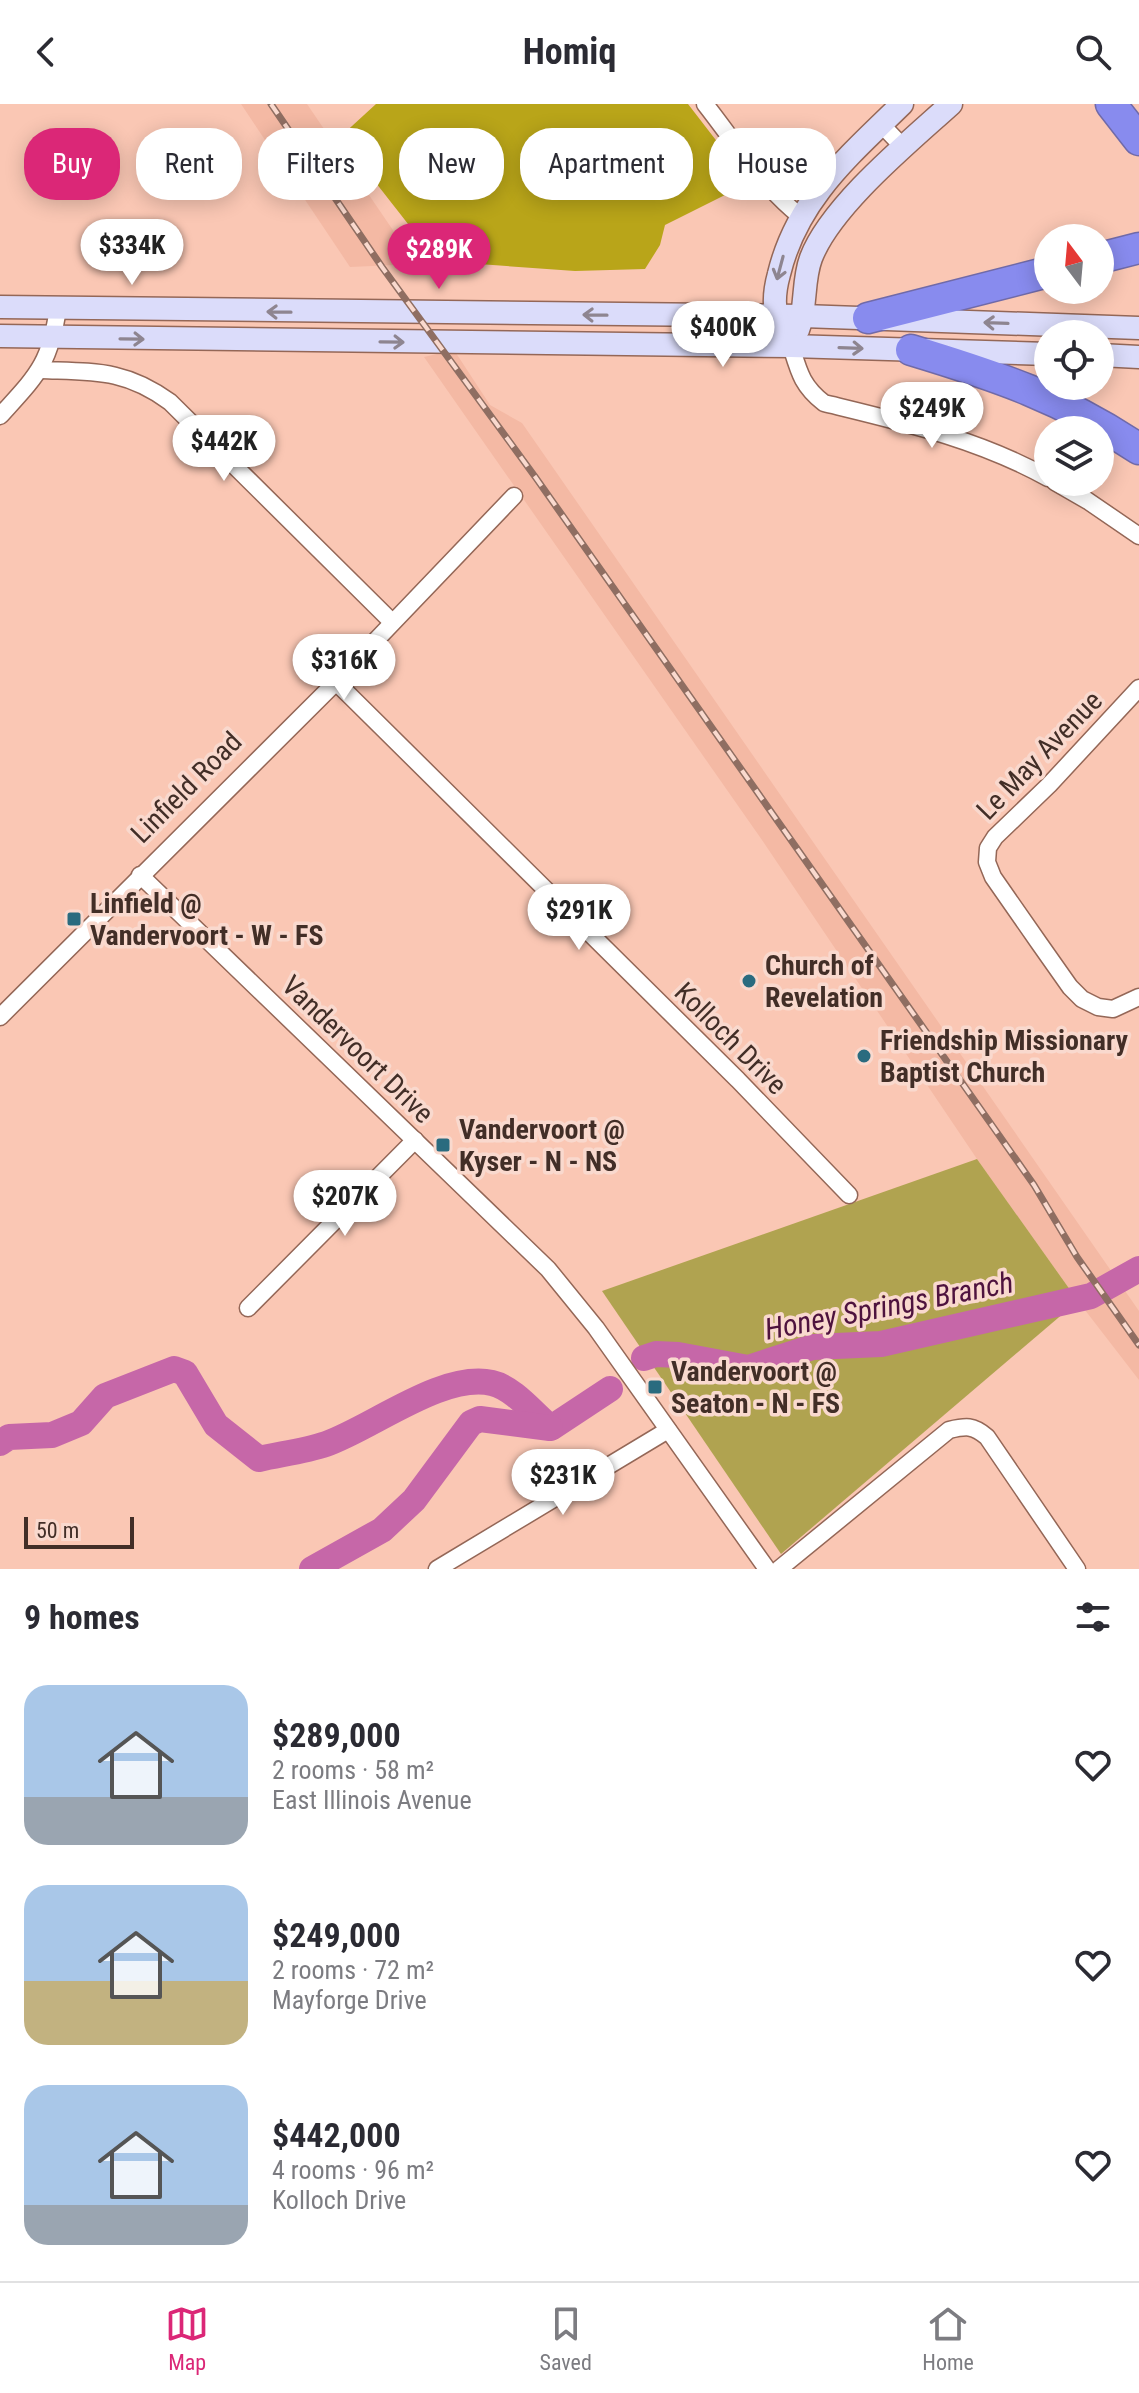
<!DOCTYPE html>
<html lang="en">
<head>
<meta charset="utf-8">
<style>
  :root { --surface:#fff; --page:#f7f7f7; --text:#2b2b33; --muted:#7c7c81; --line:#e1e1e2; --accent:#db2777 }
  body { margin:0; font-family:"Roboto Condensed",sans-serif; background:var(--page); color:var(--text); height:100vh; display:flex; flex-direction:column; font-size:30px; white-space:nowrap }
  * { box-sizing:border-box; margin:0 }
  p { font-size:26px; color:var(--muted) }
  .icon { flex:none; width:44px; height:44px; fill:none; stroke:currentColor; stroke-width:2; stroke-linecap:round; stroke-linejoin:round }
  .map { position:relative; height:1465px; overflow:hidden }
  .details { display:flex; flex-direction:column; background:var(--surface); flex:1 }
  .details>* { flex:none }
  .guide { position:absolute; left:24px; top:24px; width:1092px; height:72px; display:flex; gap:16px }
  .needle { width:52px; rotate:344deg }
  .fabs { position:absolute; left:1034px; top:120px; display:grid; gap:16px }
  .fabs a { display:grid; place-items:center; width:80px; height:80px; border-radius:50%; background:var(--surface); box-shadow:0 4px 20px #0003; font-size:40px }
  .scale { position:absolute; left:24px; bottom:20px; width:110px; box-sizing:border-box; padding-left:8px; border:4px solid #422e27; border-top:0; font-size:22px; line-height:28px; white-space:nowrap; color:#422e27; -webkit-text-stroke:6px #f9d9ce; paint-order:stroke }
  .price { position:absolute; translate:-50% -68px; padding:0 18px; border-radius:28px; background:#fff; color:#222; font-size:26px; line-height:52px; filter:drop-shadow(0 2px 4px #0008) }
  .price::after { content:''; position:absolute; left:50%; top:48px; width:24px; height:18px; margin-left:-12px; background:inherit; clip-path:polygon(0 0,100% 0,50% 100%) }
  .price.on { background:var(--accent); color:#fff }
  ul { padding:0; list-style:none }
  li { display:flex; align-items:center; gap:24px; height:200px; padding:0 24px }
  li span { display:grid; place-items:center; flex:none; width:224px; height:160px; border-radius:24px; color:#555 }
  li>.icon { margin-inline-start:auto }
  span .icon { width:96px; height:96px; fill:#fffc; stroke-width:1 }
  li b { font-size:34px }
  h2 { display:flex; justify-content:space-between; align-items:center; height:96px; padding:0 24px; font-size:34px }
  .pill { padding:0 28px; border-radius:32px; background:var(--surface); box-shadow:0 4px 20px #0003; font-size:28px; line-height:72px }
  .pill.on { background:var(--accent); color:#fff }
  header { display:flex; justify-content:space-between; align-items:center; height:104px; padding:0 24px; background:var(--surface); font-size:36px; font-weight:700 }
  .tab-bar { display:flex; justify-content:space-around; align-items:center; height:112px; border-top:2px solid var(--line); background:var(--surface); font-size:22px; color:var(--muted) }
  .tab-bar a { display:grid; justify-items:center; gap:4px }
  .tab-bar .on { color:var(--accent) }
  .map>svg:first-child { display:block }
  .built { fill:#f4b9a4 }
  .green { fill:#b0a350 }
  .forest { fill:#b9a519 }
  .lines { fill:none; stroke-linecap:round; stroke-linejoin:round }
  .river { stroke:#c667a8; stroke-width:26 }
  .street-casing { stroke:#946757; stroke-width:19 }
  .secondary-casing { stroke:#946757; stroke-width:25 }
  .highway-casing { stroke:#706aa8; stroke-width:33 }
  .street { stroke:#fff; stroke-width:16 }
  .secondary { stroke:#dbdcfa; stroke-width:22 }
  .highway { stroke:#888bee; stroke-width:30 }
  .rail-casing { stroke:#8f6e62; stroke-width:7 }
  .rail { stroke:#f9d9ce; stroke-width:4; stroke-dasharray:12; stroke-linecap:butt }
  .oneway { stroke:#8e8590 }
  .poi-dot { fill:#2a6b7f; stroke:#f9d9ce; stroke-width:3 }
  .labels { text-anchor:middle; stroke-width:7; stroke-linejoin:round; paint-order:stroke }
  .street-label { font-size:28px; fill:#422e27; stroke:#f9d9ce }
  .poi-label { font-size:28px; font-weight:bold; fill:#422e27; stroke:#f9d9ce; text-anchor:start }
  .water-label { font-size:30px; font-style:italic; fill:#4e123e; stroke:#f9d9ce }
</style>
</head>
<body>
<header><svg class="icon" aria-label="back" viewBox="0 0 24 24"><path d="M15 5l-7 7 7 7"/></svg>Homiq<svg class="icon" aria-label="search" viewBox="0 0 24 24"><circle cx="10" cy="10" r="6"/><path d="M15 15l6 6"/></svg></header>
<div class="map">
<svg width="1139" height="1465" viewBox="0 0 1139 1465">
  <rect width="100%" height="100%" fill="#fac7b4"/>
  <g class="built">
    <path d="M 241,0 L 307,0 L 416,160 L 350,163 Z"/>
    <path d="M 454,246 L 490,301 L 522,319 L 1139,1207 L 1139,1276 L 1078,1197 L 977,1055 L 762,736 L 424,253 Z"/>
  </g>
  <path class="green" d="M 977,1055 L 1078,1197 L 781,1450 L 602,1187 Z"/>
  <path class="forest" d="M 376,0 L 688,0 L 749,79 L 665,121 L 660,141 L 645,165 L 575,167 L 437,157 L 340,33 Z"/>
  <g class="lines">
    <g class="river">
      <path d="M 644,1254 L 656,1250 L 678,1251 L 748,1264 L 813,1243 L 881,1240 L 1091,1192 L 1139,1165"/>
      <path d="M 0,1339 L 9,1333 L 52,1331 L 81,1319 L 105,1292 L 174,1265 L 185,1269 L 216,1321 L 259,1355 C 281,1350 305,1347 326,1340 C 372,1324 442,1268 492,1279 C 514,1284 534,1310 551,1324 L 610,1285"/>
      <path d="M 312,1465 L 382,1426 L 414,1396 L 471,1319 L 480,1315 L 550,1324"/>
    </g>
    <defs>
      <g id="street">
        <path d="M 705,0 C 735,38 762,82 800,112"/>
        <path d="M 881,20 L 903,43"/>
        <path d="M 791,242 C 799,268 802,282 824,299 C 902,318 978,335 1048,374"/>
        <path d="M 41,266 C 94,268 125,265 170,298 L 392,518"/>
        <path d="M 0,312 C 36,272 50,261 58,204"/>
        <path d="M 1055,378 L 1088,397 L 1139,432"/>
        <path d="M 336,578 L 738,976 L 849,1091"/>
        <path d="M 1139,584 L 1049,681 L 995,733 L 988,744 L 987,758 L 993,773 L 1039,839 L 1070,883 L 1082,895 L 1098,903 L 1113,905 L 1139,893"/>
        <path d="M 140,771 L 548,1165 L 596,1224 L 767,1465"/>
        <path d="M 0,913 L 336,578 L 514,392"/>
        <path d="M 248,1204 L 415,1036"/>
        <path d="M 437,1465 L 668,1326"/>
        <path d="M 779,1465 L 949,1326 C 966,1322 973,1321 987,1333 L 1077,1465"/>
      </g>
      <g id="secondary">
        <path d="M 0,203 L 803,212 L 1139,224"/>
        <path d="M 781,224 C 772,207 774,188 779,170 C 797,95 849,52 902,0"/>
        <path d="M 798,226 C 807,203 802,178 811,154 C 831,102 908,39 951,0"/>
        <path d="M 0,232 L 791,242 L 1048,250"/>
        <path d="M 1100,251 L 1139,253"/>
      </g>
      <g id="highway">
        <path d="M 1111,0 L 1139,36"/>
        <path d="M 1100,154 L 1139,144"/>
        <path d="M 868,214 L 1048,168"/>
        <path d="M 911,246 C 997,272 1063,294 1139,345"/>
      </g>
    </defs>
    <use href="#street" class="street-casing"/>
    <use href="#secondary" class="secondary-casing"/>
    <use href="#highway" class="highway-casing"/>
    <use href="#street" class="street"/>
    <use href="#secondary" class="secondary"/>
    <use href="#highway" class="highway"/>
    <defs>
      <path id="rail" d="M 271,0 L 382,163 L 536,374 L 1034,1081 L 1077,1153 L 1139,1241"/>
    </defs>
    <use href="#rail" class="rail-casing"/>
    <use href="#rail" class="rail"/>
  </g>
  <defs><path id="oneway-shaft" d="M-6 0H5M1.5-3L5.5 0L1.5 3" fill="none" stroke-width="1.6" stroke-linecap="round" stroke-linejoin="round" transform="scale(2)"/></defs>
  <g class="oneway">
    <use href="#oneway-shaft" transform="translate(780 164) rotate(105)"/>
    <use href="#oneway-shaft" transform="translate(279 208) rotate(-179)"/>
    <use href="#oneway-shaft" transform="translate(595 211) rotate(-179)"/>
    <use href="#oneway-shaft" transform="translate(996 219) rotate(-178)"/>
    <use href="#oneway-shaft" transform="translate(132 235) rotate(1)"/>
    <use href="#oneway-shaft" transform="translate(392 238) rotate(1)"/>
    <use href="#oneway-shaft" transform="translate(851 244) rotate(2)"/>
  </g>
  <g class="poi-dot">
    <rect x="66" y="807" width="16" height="16" rx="4"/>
    <circle cx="749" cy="877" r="8"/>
    <circle cx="864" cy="952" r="8"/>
    <rect x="435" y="1033" width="16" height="16" rx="4"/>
    <rect x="647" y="1275" width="16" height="16" rx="4"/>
  </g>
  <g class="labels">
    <g class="street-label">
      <text transform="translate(1039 651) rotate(-46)" y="10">Le May Avenue</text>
      <text transform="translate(186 683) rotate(-45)" y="10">Linfield Road</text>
      <text transform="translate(731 934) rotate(45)" y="10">Kolloch Drive</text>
      <text transform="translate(358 945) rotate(44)" y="10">Vandervoort Drive</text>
    </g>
    <g class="poi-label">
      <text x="90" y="809">Linfield @<tspan x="90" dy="32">Vandervoort - W - FS</tspan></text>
      <text x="765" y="871">Church of<tspan x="765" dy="32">Revelation</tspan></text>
      <text x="880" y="946">Friendship Missionary<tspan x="880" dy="32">Baptist Church</tspan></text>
      <text x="459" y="1035">Vandervoort @<tspan x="459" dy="32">Kyser - N - NS</tspan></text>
      <text x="671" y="1277">Vandervoort @<tspan x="671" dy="32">Seaton - N - FS</tspan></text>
    </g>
    <g class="water-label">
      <text transform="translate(889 1202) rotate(-11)" y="10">Honey Springs Branch</text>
    </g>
  </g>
</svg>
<div class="fabs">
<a><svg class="needle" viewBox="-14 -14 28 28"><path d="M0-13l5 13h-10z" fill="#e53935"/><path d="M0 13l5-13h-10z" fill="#7c7c81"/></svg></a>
<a><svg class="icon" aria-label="locate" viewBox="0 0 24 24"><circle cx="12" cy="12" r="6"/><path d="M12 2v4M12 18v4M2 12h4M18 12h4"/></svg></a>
<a><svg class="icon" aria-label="layers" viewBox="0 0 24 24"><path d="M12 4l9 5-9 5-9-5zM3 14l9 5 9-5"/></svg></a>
</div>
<div class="scale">50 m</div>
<b class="price" style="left:132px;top:183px">$334K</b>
<b class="price on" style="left:439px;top:187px">$289K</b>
<b class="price" style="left:723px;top:265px">$400K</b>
<b class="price" style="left:932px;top:346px">$249K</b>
<b class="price" style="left:224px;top:379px">$442K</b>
<b class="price" style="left:344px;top:598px">$316K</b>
<b class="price" style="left:579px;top:848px">$291K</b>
<b class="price" style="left:345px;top:1134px">$207K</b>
<b class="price" style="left:563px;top:1413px">$231K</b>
<div class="guide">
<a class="pill on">Buy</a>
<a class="pill">Rent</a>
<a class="pill">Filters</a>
<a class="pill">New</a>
<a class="pill">Apartment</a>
<a class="pill">House</a>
</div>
</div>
<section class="details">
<h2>9 homes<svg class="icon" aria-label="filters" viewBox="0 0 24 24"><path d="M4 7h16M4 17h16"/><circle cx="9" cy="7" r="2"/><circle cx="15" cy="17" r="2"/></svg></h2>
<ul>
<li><span style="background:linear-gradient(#a9c7e8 70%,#9aa5b1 0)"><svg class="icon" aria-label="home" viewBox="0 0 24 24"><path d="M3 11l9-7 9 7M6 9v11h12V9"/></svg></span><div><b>$289,000</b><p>2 rooms · 58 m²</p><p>East Illinois Avenue</p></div><svg class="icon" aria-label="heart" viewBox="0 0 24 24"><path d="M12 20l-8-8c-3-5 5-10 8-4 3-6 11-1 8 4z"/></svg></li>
<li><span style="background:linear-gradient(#a9c7e8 60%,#c2b280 0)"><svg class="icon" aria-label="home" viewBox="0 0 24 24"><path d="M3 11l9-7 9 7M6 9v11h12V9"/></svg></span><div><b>$249,000</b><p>2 rooms · 72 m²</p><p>Mayforge Drive</p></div><svg class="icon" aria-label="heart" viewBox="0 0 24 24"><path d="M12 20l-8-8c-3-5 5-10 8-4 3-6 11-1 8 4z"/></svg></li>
<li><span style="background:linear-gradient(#a9c7e8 75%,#9aa5b1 0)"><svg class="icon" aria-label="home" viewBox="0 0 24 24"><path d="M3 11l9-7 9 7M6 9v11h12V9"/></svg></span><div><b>$442,000</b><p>4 rooms · 96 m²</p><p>Kolloch Drive</p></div><svg class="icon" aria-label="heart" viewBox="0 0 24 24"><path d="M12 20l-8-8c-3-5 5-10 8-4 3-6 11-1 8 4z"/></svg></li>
</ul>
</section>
<nav class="tab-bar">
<a class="on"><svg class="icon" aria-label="map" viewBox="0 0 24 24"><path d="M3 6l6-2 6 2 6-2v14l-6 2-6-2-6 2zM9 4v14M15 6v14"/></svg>Map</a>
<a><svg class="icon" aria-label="saved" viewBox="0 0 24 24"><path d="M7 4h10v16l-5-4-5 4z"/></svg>Saved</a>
<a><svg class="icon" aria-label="home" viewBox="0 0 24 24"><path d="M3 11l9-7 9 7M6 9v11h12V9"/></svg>Home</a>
</nav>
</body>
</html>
